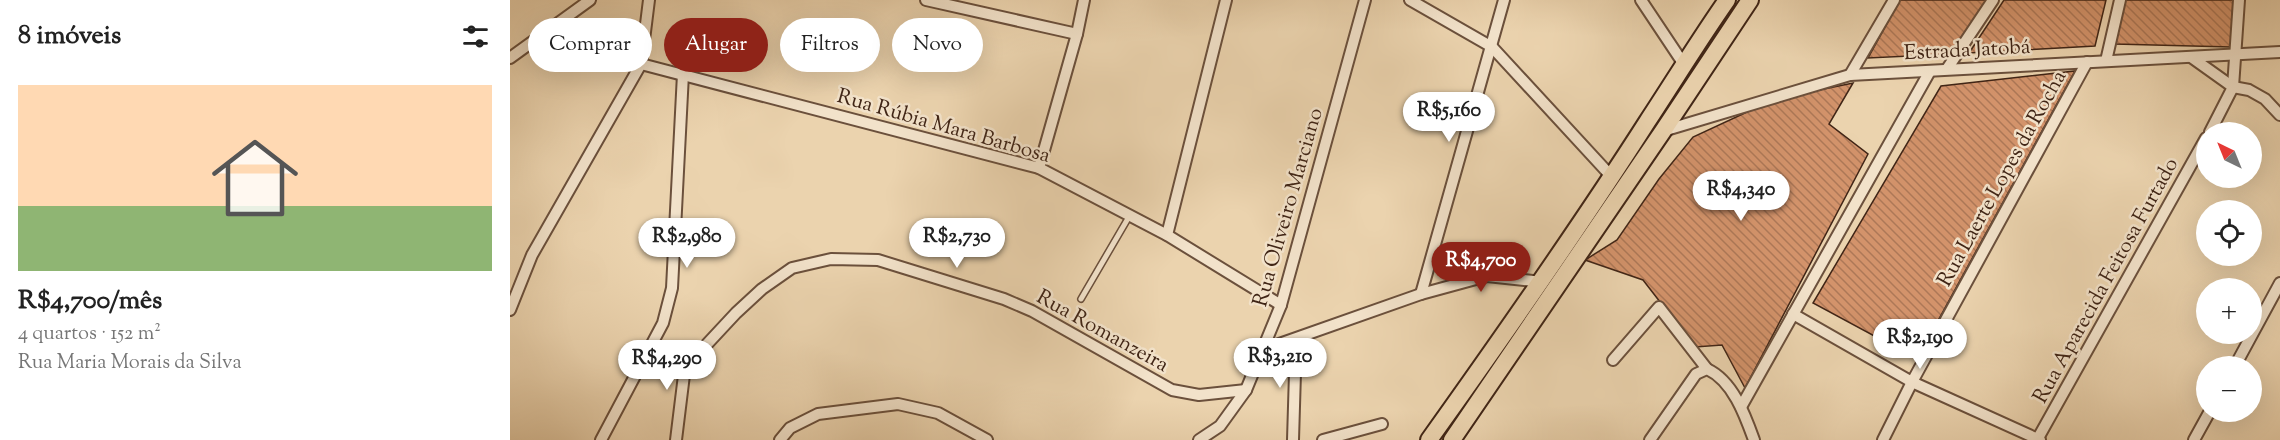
<!DOCTYPE html>
<html lang="pt">
<head>
<meta charset="utf-8">
<style>
  :root { --surface:#fff; --page:#f6f6f6; --text:#222; --muted:#767676; --accent:#8f2418 }
  body { margin:0; font-family:"Sorts Mill Goudy",serif; background:var(--page); color:var(--text); height:100vh; display:flex; flex-direction:column; font-size:22px; white-space:nowrap }
  * { box-sizing:border-box; margin:0 }
  p { font-size:20px; color:var(--muted) }
  .icon { flex:none; width:33px; height:33px; fill:none; stroke:currentColor; stroke-width:2; stroke-linecap:round; stroke-linejoin:round }
  .map { position:relative; flex:1; overflow:hidden }
  .panel { display:flex; flex-direction:column; background:var(--surface); width:510px }
  .panel>* { flex:none }
  .banner { position:absolute; left:18px; top:18px; width:570px; height:54px; display:flex; gap:12px }
  .needle { width:39px; rotate:317deg }
  .buttons { position:absolute; left:1686px; top:122px; display:grid; gap:12px }
  .buttons a { display:grid; place-items:center; width:66px; height:66px; border-radius:50%; background:var(--surface); box-shadow:0 6px 24px #0002; font-size:30px }
  .price { position:absolute; translate:-50% -51px; padding:0 14px; border-radius:21px; background:#fff; color:#222; font-size:20px; line-height:39px; filter:drop-shadow(0 2px 3px #0008) }
  .price::after { content:''; position:absolute; left:50%; top:36px; width:18px; height:14px; margin-left:-9px; background:inherit; clip-path:polygon(0 0,100% 0,50% 100%) }
  .price.selected { background:var(--accent); color:#fff }
  ul { padding:0; list-style:none }
  li { display:grid; align-content:center; gap:12px; height:318px; padding:0 18px }
  li span { display:grid; place-items:center; height:186px; border-radius:0px; color:#555 }
  li>.icon { margin-inline-start:auto }
  span .icon { width:108px; height:108px; fill:#fffc; stroke-width:1 }
  li b { font-size:26px }
  h2 { display:flex; justify-content:space-between; align-items:center; height:72px; padding:0 18px; font-size:26px }
  .chip { padding:0 21px; border-radius:27px; background:var(--surface); box-shadow:0 6px 24px #0002; font-size:21px; line-height:54px }
  .chip.selected { background:var(--accent); color:#fff }
  main { display:flex; flex:1; min-height:0 }
  .map>svg:first-child { display:block }
  .building { fill:url(#building-back-hatch); stroke:#402516; stroke-width:1.5 }
  .lines { fill:none; stroke-linecap:round; stroke-linejoin:round }
  .lane-casing { stroke:#6b503c; stroke-width:8 }
  .street-casing { stroke:#6b503c; stroke-width:14 }
  .primary-casing { stroke:#402516; stroke-width:20 }
  .lane { stroke:#f2e2ca; stroke-width:5 }
  .street { stroke:#f2e2ca; stroke-width:10 }
  .primary { stroke:#ebd3ae; stroke-width:16 }
  .labels { text-anchor:middle; stroke-width:5; stroke-linejoin:round; paint-order:stroke }
  .street-label { font-size:21px; fill:#402516; stroke:#f2e2ca }
</style>
</head>
<body>
<main>
<section class="panel">
<h2>8 imóveis<svg class="icon" aria-label="filters" viewBox="0 0 24 24"><path d="M4 7h16M4 17h16"/><circle cx="9" cy="7" r="2"/><circle cx="15" cy="17" r="2"/></svg></h2>
<ul>
<li><span style="background:linear-gradient(#ffd9b3 65%,#8fb573 0)"><svg class="icon" aria-label="home" viewBox="0 0 24 24"><path d="M3 11l9-7 9 7M6 9v11h12V9"/></svg></span><div><b>R$4,700/mês</b><p>4 quartos · 152 m²</p><p>Rua Maria Morais da Silva</p></div></li>
</ul>
</section>
<div class="map">
<svg width="1770" height="440" viewBox="0 0 1770 440">
  <defs>
    <pattern id="building-back-hatch" width="6" height="6" patternUnits="userSpaceOnUse" patternTransform="scale(1.5)"><rect width="6" height="6" fill="#d3936b"/><path d="M-1 5l2 2M0 0l6 6M5-1l2 2" fill="none" stroke="#ad7857"/></pattern>
  </defs>
  <rect width="100%" height="100%" fill="#ebd3ae"/>
  <filter id="stains"><feTurbulence type="fractalNoise" baseFrequency=".00333" numOctaves="4"/><feColorMatrix values="0 0 0 0 .2 0 0 0 0 .09 0 0 0 0 .02 0 0 0 .5 -.17"/></filter>
  <radialGradient id="worn" r=".72"><stop offset=".6" stop-color="#630" stop-opacity="0"/><stop offset="1" stop-color="#630" stop-opacity=".3"/></radialGradient>
  <g class="building">
    <path d="M 1390,0 L 1477,0 L 1442,54 L 1358,58 Z"/>
    <path d="M 1494,0 L 1596,0 L 1585,46 L 1459,53 Z"/>
    <path d="M 1614,0 L 1723,0 L 1721,47 L 1605,44 Z"/>
    <path d="M 1565,71 L 1407,359 L 1303,303 L 1431,86 Z"/>
    <path d="M 1343,83 L 1319,124 L 1358,154 L 1235,388 L 1212,345 L 1185,347 L 1133,280 L 1075,260 L 1107,240 L 1149,179 L 1183,137 L 1265,99 Z"/>
  </g>
  <g class="lines">
    <defs>
      <path id="lane" d="M 571,299 L 620,215"/>
      <g id="street">
        <path d="M 416,0 L 567,34"/>
        <path d="M 900,0 L 982,47 L 1101,176"/>
        <path d="M 1131,0 L 1173,63"/>
        <path d="M 1681,57 L 1723,87 L 1739,90 L 1755,99 L 1770,115"/>
        <path d="M 0,58 L 80,0"/>
        <path d="M 1596,61 L 1610,0"/>
        <path d="M 131,64 L 529,168 L 657,235 L 771,305"/>
        <path d="M 1437,69 L 1483,0"/>
        <path d="M 1340,75 L 1384,0"/>
        <path d="M 1153,131 L 1340,75 L 1770,52"/>
        <path d="M 1700,132 L 1723,87 L 1729,0"/>
        <path d="M 529,168 L 567,34 L 574,0"/>
        <path d="M 657,235 L 716,0"/>
        <path d="M 911,294 L 994,0"/>
        <path d="M 0,310 L 22,255 L 131,64 L 139,0"/>
        <path d="M 1283,314 L 1402,382 L 1530,440"/>
        <path d="M 755,349 L 911,294 L 977,276 L 1033,282"/>
        <path d="M 1103,360 L 1149,307 L 1197,369"/>
        <path d="M 1725,366 L 1770,283"/>
        <path d="M 1231,407 L 1420,71"/>
        <path d="M 91,440 L 153,323 L 162,288 L 173,74"/>
        <path d="M 166,440 L 174,375 L 185,357 L 226,313 L 252,289 L 282,268 L 321,259 L 368,260 L 494,299 L 522,311 L 662,390 L 689,395 L 736,390"/>
        <path d="M 270,440 L 280,428 L 308,414 L 388,404 L 428,413 L 477,440"/>
        <path d="M 689,440 L 710,426 L 736,390 L 771,305 L 855,0"/>
        <path d="M 783,440 L 786,339"/>
        <path d="M 813,440 L 872,424"/>
        <path d="M 1140,440 L 1186,374 L 1197,369 C 1223,381 1235,415 1244,440"/>
        <path d="M 1373,440 L 1402,382 L 1577,62"/>
        <path d="M 1527,440 L 1696,138"/>
        <path d="M 1684,440 L 1700,411"/>
      </g>
      <g id="primary">
        <path d="M 919,440 C 994,335 1068,230 1137,122 C 1164,81 1189,40 1217,0"/>
        <path d="M 942,440 L 1153,131 L 1240,0"/>
      </g>
    </defs>
    <use href="#lane" class="lane-casing"/>
    <use href="#street" class="street-casing"/>
    <use href="#primary" class="primary-casing"/>
    <use href="#lane" class="lane"/>
    <use href="#street" class="street"/>
    <use href="#primary" class="primary"/>
  </g>
  <g class="labels">
    <g class="street-label">
      <text transform="translate(1457 49) rotate(-3)" y="7">Estrada Jatobá</text>
      <text transform="translate(434 125) rotate(16)" y="7">Rua Rúbia Mara Barbosa</text>
      <text transform="translate(1491 178) rotate(-61)" y="7">Rua Laerte Lopes da Rocha</text>
      <text transform="translate(777 207) rotate(-74)" y="7">Rua Oliveiro Marciano</text>
      <text transform="translate(1595 280) rotate(-61)" y="7">Rua Aparecida Feitosa Furtado</text>
      <text transform="translate(593 330) rotate(29)" y="7">Rua Romanzeira</text>
    </g>
  </g>
  <rect width="100%" height="100%" filter="url(#stains)"/>
  <rect width="100%" height="100%" fill="url(#worn)"/>
</svg>
<div class="buttons">
<a><svg class="needle" viewBox="-14 -14 28 28"><path d="M0-13l5 13h-10z" fill="#e53935"/><path d="M0 13l5-13h-10z" fill="#767676"/></svg></a>
<a><svg class="icon" aria-label="locate" viewBox="0 0 24 24"><circle cx="12" cy="12" r="6"/><path d="M12 2v4M12 18v4M2 12h4M18 12h4"/></svg></a>
<a>+</a>
<a>−</a>
</div>
<b class="price" style="left:939px;top:143px">R$5,160</b>
<b class="price" style="left:1231px;top:222px">R$4,340</b>
<b class="price" style="left:177px;top:269px">R$2,980</b>
<b class="price" style="left:447px;top:269px">R$2,730</b>
<b class="price selected" style="left:971px;top:293px">R$4,700</b>
<b class="price" style="left:1410px;top:370px">R$2,190</b>
<b class="price" style="left:770px;top:389px">R$3,210</b>
<b class="price" style="left:157px;top:391px">R$4,290</b>
<div class="banner">
<a class="chip">Comprar</a>
<a class="chip selected">Alugar</a>
<a class="chip">Filtros</a>
<a class="chip">Novo</a>
</div>
</div>
</main>
</body>
</html>
